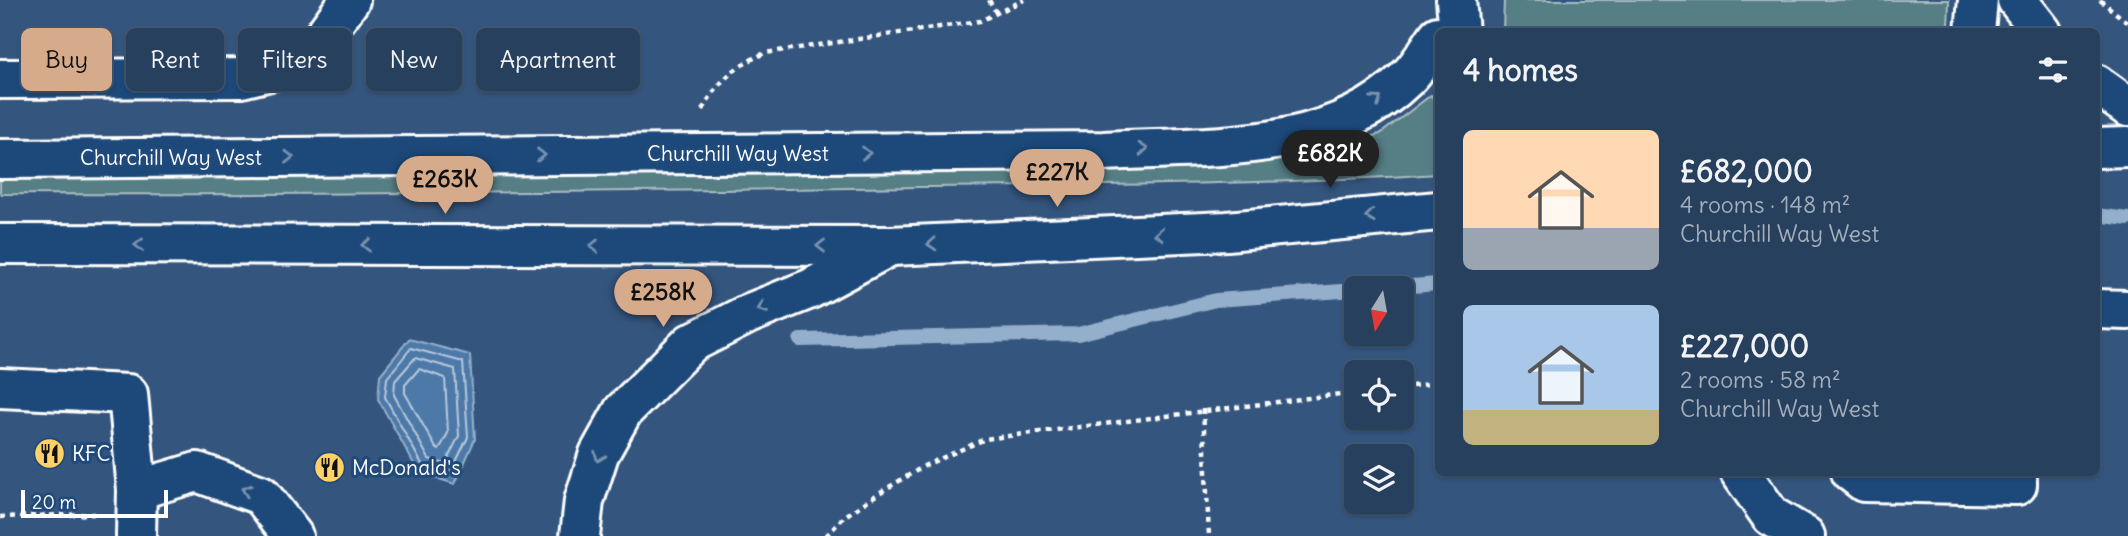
<!DOCTYPE html>
<html lang="en">
<head>
<meta charset="utf-8">
<style>
  :root { --surface:#27405e; --page:#2f4764; --text:#f1f3f6; --muted:#a4afbc; --line:#435973; --accent:#d6ab8b }
  body { margin:0; font-family:Delius,sans-serif; background:var(--page); color:var(--text); height:100vh; display:flex; flex-direction:column; font-size:26px; white-space:nowrap }
  * { box-sizing:border-box; margin:0 }
  p { font-size:23px; color:var(--muted) }
  .icon { flex:none; width:38px; height:38px; fill:none; stroke:currentColor; stroke-width:2; stroke-linecap:round; stroke-linejoin:round }
  .map { position:relative; flex:1; overflow:hidden }
  .panel { position:absolute; left:1435px; top:28px; width:665px; height:448px; display:flex; flex-direction:column; background:var(--surface); border-radius:10px; box-shadow:0 2px 5px #0004,0 0 0 2px var(--line) }
  .panel>* { flex:none }
  .banner { position:absolute; left:21px; top:28px; width:665px; height:63px; display:flex; gap:14px }
  .needle { width:46px; rotate:191deg }
  .buttons { position:absolute; left:1344px; top:276px; display:grid; gap:14px }
  .buttons a { display:grid; place-items:center; width:70px; height:70px; border-radius:10px; background:var(--surface); box-shadow:0 2px 5px #0004,0 0 0 2px var(--line); font-size:35px }
  .scale { position:absolute; left:21px; bottom:18px; width:147px; box-sizing:border-box; padding-left:7px; border:4px solid #fff; border-top:0; font-size:19px; line-height:24px; white-space:nowrap; color:#fff; -webkit-text-stroke:5px #1f4a7a; paint-order:stroke }
  .price { position:absolute; translate:-50% -60px; padding:0 16px; border-radius:24px; background:var(--accent); color:#111; font-size:23px; line-height:46px; filter:drop-shadow(0 2px 4px #0008) }
  .price::after { content:''; position:absolute; left:50%; top:42px; width:21px; height:16px; margin-left:-10px; background:inherit; clip-path:polygon(0 0,100% 0,50% 100%) }
  .price.selected { background:#222; color:#fff }
  ul { padding:0; list-style:none }
  li { display:flex; align-items:center; gap:21px; height:175px; padding:0 28px }
  li span { display:grid; place-items:center; flex:none; width:196px; height:140px; border-radius:10px; color:#555 }
  li>.icon { margin-inline-start:auto }
  span .icon { width:84px; height:84px; fill:#fffc; stroke-width:1 }
  li b { font-size:30px }
  h2 { display:flex; justify-content:space-between; align-items:center; height:84px; padding:0 28px; font-size:30px }
  .chip { padding:0 24px; border-radius:10px; background:var(--surface); box-shadow:0 2px 5px #0004,0 0 0 2px var(--line); font-size:24px; line-height:63px }
  .chip.selected { background:var(--accent); color:#111 }
  .map>svg:first-child { display:block }
  .green { fill:#547e85; stroke:#aabec2; stroke-width:2 }
  .water { fill:#4d79a8; stroke:#94afcb; stroke-width:2 }
  .lines { fill:none; stroke-linecap:round; stroke-linejoin:round }
  .shore { stroke:#b8c9dc; stroke-width:2 }
  .stream { stroke:#94afcb; stroke-width:14 }
  .minor-casing { stroke:#fff; stroke-width:44 }
  .major-casing { stroke:#fff; stroke-width:44 }
  .path { stroke:#fff; stroke-width:4.5; stroke-dasharray:5 5; stroke-linecap:butt }
  .minor { stroke:#1f4a7a; stroke-width:38 }
  .major { stroke:#1f4a7a; stroke-width:38 }
  .oneway { stroke:#7992af }
  .labels { text-anchor:middle; stroke-width:6; stroke-linejoin:round; paint-order:stroke }
  .street-label { font-size:21px; fill:#fff; stroke:#1f4a7a }
  .poi-label { font-size:21px; fill:#fff; stroke:#1f4a7a; text-anchor:start }
</style>
</head>
<body>
<div class="map">
<svg width="2128" height="536" viewBox="0 0 2128 536">
  <rect width="100%" height="100%" fill="#34557e"/>
  <filter id="ink" filterUnits="userSpaceOnUse"><feTurbulence type="fractalNoise" baseFrequency=".0143" numOctaves="2"/><feDisplacementMap in="SourceGraphic" scale="14" xChannelSelector="R" yChannelSelector="G"/><feConvolveMatrix kernelMatrix="1 2 1 2 8 2 1 2 1" color-interpolation-filters="sRGB"/></filter>
  <g filter="url(#ink)">
    <g class="green">
      <path d="M 1504,0 L 1949,0 L 1948,31 L 1503,32 Z"/>
      <path d="M 1431,95 L 1438,107 L 1438,174 C 1265,185 1092,185 918,187 C 612,192 306,195 0,194 L 0,177 L 367,177 L 1250,160 L 1308,153 L 1380,134 Z"/>
    </g>
    <path class="water" d="M 409,339 L 470,355 L 475,439 L 455,484 L 419,473 L 378,399 L 380,375 Z"/>
    <g class="lines">
      <g class="shore">
        <path d="M 411,348 L 463,362 L 468,437 L 450,474 L 423,466 L 385,397 L 387,378 Z"/>
        <path d="M 415,358 L 455,369 L 459,436 L 445,464 L 429,459 L 394,395 L 395,381 Z"/>
        <path d="M 419,369 L 445,378 L 448,433 L 439,450 L 436,448 L 405,393 L 405,385 Z"/>
      </g>
      <g class="stream">
        <path d="M 2096,215 L 2128,219"/>
        <path d="M 1373,289 L 1438,284"/>
        <path d="M 800,340 L 1078,334 L 1216,300 L 1356,290"/>
      </g>
      <defs>
        <g id="minor">
          <path d="M 0,79 L 241,78 L 278,69 L 315,48 L 350,0"/>
          <path d="M 2096,309 L 2128,310"/>
          <path d="M 0,388 L 128,394 L 137,490 L 136,536"/>
          <path d="M 1740,472 L 1771,516 L 1805,536"/>
          <path d="M 1851,472 L 1864,482 L 2017,485 L 2017,472"/>
          <path d="M 137,490 L 197,472 L 261,495 L 293,536"/>
          <path d="M 580,536 L 584,501 L 599,454 L 623,411 L 691,343 L 750,313 L 810,289 L 890,246"/>
        </g>
        <g id="major">
          <path d="M 1456,0 L 1459,32"/>
          <path d="M 2017,0 L 2042,32"/>
          <path d="M 1975,32 L 1978,0"/>
          <path d="M 2096,84 L 2128,107"/>
          <path d="M 2096,148 L 2128,147"/>
          <path d="M 0,159 L 1104,151 C 1206,145 1327,156 1406,79 C 1419,67 1428,50 1438,36"/>
          <path d="M 0,244 L 890,246 L 1227,231 L 1438,211"/>
        </g>
      </defs>
      <use href="#minor" class="minor-casing"/>
      <use href="#major" class="major-casing"/>
      <g class="path">
        <path d="M 989,0 L 997,14"/>
        <path d="M 2100,0 L 2128,23"/>
        <path d="M 702,110 C 721,79 732,68 765,53 L 980,21 L 1024,0"/>
        <path d="M 1402,387 L 1438,383"/>
        <path d="M 1203,409 L 1209,536"/>
        <path d="M 0,517 L 94,514"/>
        <path d="M 826,536 L 845,516 L 879,493 L 926,465 L 985,439 L 1356,392"/>
      </g>
      <use href="#minor" class="minor"/>
      <use href="#major" class="major"/>
    </g>
    <defs><path id="oneway-chevron" d="M-2-3.5L2.5 0L-2 3.5" fill="none" stroke-width="1.6" stroke-linecap="round" stroke-linejoin="round" transform="scale(1.75)"/></defs>
    <g class="oneway">
      <use href="#oneway-chevron" transform="translate(1377 100) rotate(-35)"/>
      <use href="#oneway-chevron" transform="translate(1143 149) rotate(-4)"/>
      <use href="#oneway-chevron" transform="translate(866 153)"/>
      <use href="#oneway-chevron" transform="translate(541 155)"/>
      <use href="#oneway-chevron" transform="translate(289 157)"/>
      <use href="#oneway-chevron" transform="translate(1370 216) rotate(174)"/>
      <use href="#oneway-chevron" transform="translate(1159 234) rotate(177)"/>
      <use href="#oneway-chevron" transform="translate(932 244) rotate(177)"/>
      <use href="#oneway-chevron" transform="translate(139 245) rotate(-180)"/>
      <use href="#oneway-chevron" transform="translate(366 245) rotate(-180)"/>
      <use href="#oneway-chevron" transform="translate(594 246) rotate(-180)"/>
      <use href="#oneway-chevron" transform="translate(821 246) rotate(-180)"/>
      <use href="#oneway-chevron" transform="translate(762 308) rotate(158)"/>
      <use href="#oneway-chevron" transform="translate(599 457) rotate(112)"/>
      <use href="#oneway-chevron" transform="translate(246 490) rotate(-160)"/>
    </g>
  </g>
  <defs>
    <symbol id="restaurant-disc" viewBox="-11 -11 22 22"><circle r="9.5" fill="#ffd166" stroke="#1f4a7a"/><path d="M-5-6h1v4h1v-4h1v4h1v-4h1v5L-1.5 .5V6h-2V.5L-5-1ZM5-6V6H3V1.5H1.5Q1.5-4 5-6Z" fill="#111"/></symbol>
  </defs>
  <g fill-rule="evenodd">
    <use href="#restaurant-disc" x="32" y="436" width="35" height="35"/>
    <use href="#restaurant-disc" x="312" y="450" width="35" height="35"/>
  </g>
  <g class="labels">
    <g class="street-label">
      <text x="738" y="161">Churchill Way West</text>
      <text x="171" y="165">Churchill Way West</text>
    </g>
    <g class="poi-label">
      <text x="72" y="461">KFC</text>
      <text x="352" y="475">McDonald's</text>
    </g>
  </g>
</svg>
<div class="buttons">
<a><svg class="needle" viewBox="-14 -14 28 28"><path d="M0-13l5 13h-10z" fill="#e53935"/><path d="M0 13l5-13h-10z" fill="#a4afbc"/></svg></a>
<a><svg class="icon" aria-label="locate" viewBox="0 0 24 24"><circle cx="12" cy="12" r="6"/><path d="M12 2v4M12 18v4M2 12h4M18 12h4"/></svg></a>
<a><svg class="icon" aria-label="layers" viewBox="0 0 24 24"><path d="M12 4l9 5-9 5-9-5zM3 14l9 5 9-5"/></svg></a>
</div>
<div class="scale">20 m</div>
<b class="price selected" style="left:1330px;top:190px">£682K</b>
<b class="price" style="left:1057px;top:209px">£227K</b>
<b class="price" style="left:445px;top:216px">£263K</b>
<b class="price" style="left:663px;top:329px">£258K</b>
<div class="banner">
<a class="chip selected">Buy</a>
<a class="chip">Rent</a>
<a class="chip">Filters</a>
<a class="chip">New</a>
<a class="chip">Apartment</a>
</div>
<section class="panel">
<h2>4 homes<svg class="icon" aria-label="filters" viewBox="0 0 24 24"><path d="M4 7h16M4 17h16"/><circle cx="9" cy="7" r="2"/><circle cx="15" cy="17" r="2"/></svg></h2>
<ul>
<li><span style="background:linear-gradient(#ffd9b3 70%,#9aa5b1 0)"><svg class="icon" aria-label="home" viewBox="0 0 24 24"><path d="M3 11l9-7 9 7M6 9v11h12V9"/></svg></span><div><b>£682,000</b><p>4 rooms · 148 m²</p><p>Churchill Way West</p></div></li>
<li><span style="background:linear-gradient(#a9c7e8 75%,#c2b280 0)"><svg class="icon" aria-label="home" viewBox="0 0 24 24"><path d="M3 11l9-7 9 7M6 9v11h12V9"/></svg></span><div><b>£227,000</b><p>2 rooms · 58 m²</p><p>Churchill Way West</p></div></li>
</ul>
</section>
</div>
</body>
</html>
